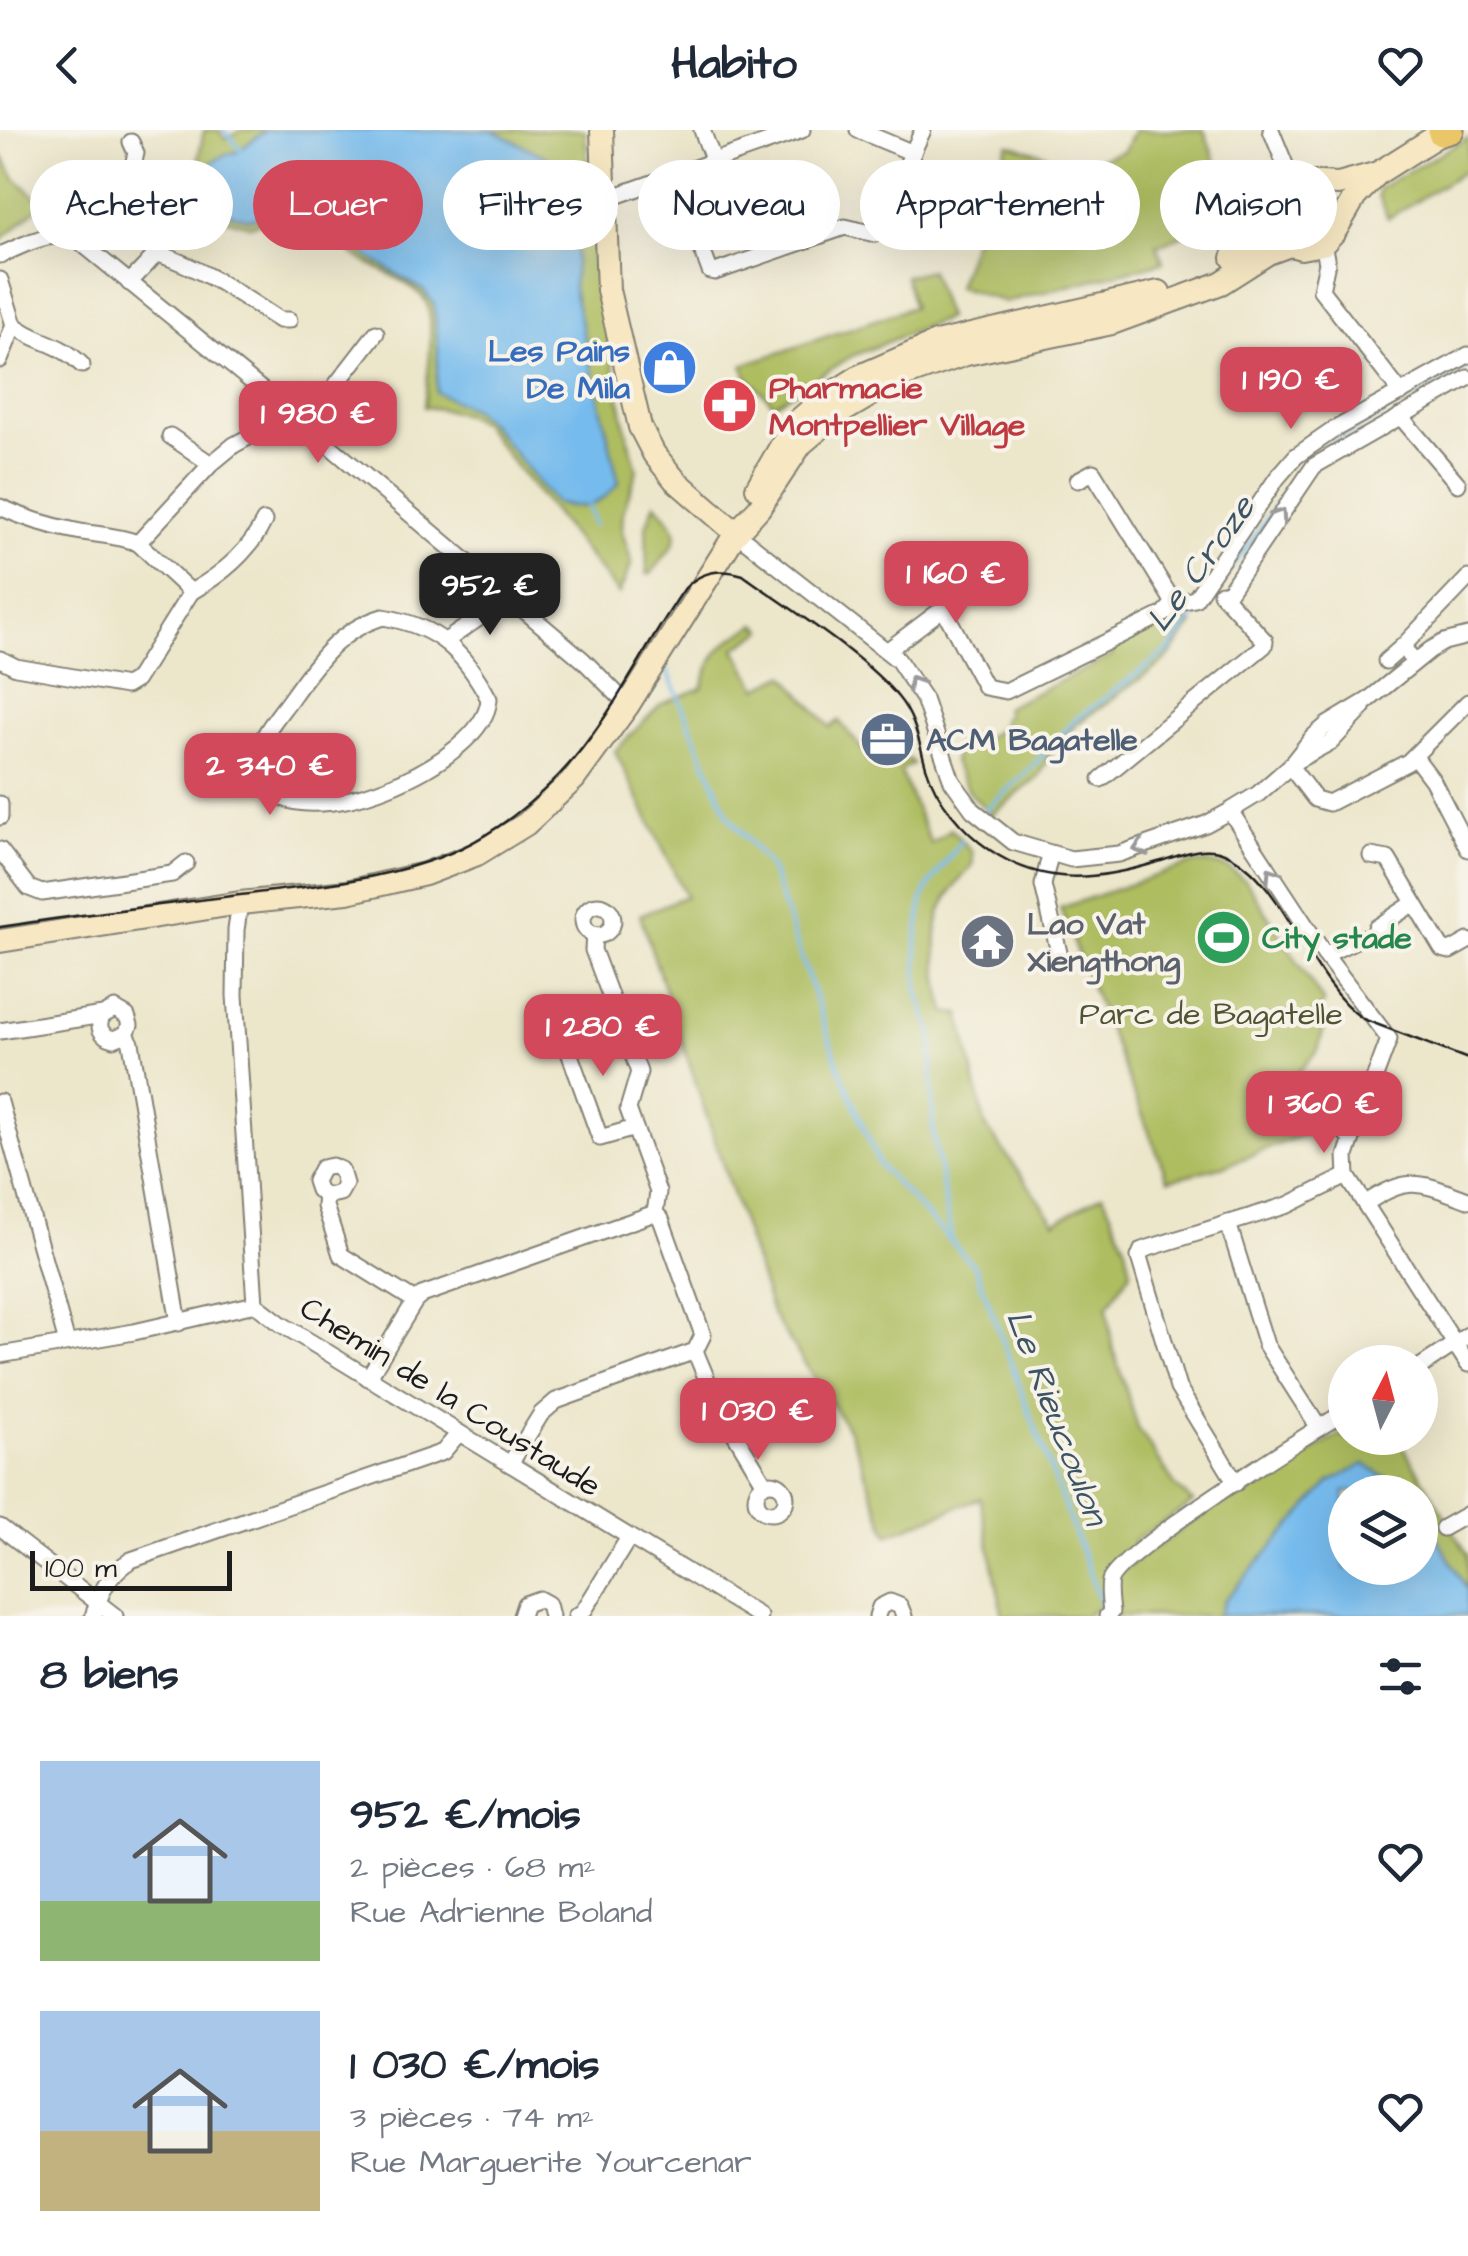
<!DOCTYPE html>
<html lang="fr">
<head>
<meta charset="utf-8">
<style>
  :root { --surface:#fff; --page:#f6f6f7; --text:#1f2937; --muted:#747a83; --accent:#d1495b }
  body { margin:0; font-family:"Architects Daughter",sans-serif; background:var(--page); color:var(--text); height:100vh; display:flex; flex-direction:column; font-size:38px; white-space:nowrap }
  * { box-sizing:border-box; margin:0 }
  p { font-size:32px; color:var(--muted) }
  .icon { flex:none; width:55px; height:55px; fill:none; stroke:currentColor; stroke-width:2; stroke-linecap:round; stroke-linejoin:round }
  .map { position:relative; height:1486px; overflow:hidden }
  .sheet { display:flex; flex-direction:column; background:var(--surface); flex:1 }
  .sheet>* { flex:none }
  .hud { position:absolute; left:30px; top:30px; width:1410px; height:90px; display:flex; gap:20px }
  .needle { width:65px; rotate:6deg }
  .fabs { position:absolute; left:1328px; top:1215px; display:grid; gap:20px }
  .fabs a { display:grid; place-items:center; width:110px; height:110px; border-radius:50%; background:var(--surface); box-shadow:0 10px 40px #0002; font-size:50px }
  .scale { position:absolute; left:30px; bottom:25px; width:202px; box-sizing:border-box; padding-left:10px; border:5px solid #1c1c1c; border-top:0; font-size:28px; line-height:35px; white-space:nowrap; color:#1c1c1c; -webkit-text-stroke:8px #f7f3e8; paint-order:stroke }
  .price { position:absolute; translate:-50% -85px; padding:0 22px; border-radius:20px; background:var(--accent); color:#fff; font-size:32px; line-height:65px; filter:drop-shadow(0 2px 5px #0008) }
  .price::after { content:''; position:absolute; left:50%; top:60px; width:30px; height:22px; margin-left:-15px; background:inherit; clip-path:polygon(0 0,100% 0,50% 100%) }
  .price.current { background:#222; color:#fff }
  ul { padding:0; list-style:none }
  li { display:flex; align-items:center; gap:30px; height:250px; padding:0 40px }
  li span { display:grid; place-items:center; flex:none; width:280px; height:200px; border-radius:0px; color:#555 }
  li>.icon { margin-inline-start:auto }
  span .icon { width:120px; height:120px; fill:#fffc; stroke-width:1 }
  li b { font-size:42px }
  h2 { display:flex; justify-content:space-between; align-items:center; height:120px; padding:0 40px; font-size:42px }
  .tag { padding:0 35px; border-radius:45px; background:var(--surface); box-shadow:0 10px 40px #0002; font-size:35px; line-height:90px }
  .tag.current { background:var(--accent); color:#fff }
  header { display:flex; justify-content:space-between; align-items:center; height:130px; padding:0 40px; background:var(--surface); font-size:45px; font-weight:700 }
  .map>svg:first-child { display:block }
  .green { fill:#aebd60; stroke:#656c3e; stroke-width:2.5; fill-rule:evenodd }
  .water { fill:#76bbed; stroke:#496c84; stroke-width:2.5 }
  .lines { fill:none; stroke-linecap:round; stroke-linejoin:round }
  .stream { stroke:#76bbed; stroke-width:4 }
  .street-casing { stroke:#848174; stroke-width:19 }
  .secondary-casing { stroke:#848174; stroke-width:26 }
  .primary-casing { stroke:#848174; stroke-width:29 }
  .street { stroke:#fff; stroke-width:15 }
  .secondary { stroke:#f7e8c3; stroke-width:22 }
  .primary { stroke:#ebc669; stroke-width:25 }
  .tram { stroke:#1c1c1c; stroke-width:2.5 }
  .oneway { stroke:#999 }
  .labels { text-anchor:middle; stroke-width:8; stroke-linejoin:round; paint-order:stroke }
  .shop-label { font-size:32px; font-weight:bold; fill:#366cbe; stroke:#f7f3e8; text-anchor:end }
  .health-label { font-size:32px; font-weight:bold; fill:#be3a42; stroke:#f7f3e8; text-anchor:start }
  .service-label { font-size:32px; font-weight:bold; fill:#4e5e75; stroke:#f7f3e8; text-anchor:start }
  .worship-label { font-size:32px; font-weight:bold; fill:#5b616d; stroke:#f7f3e8; text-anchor:start }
  .leisure-label { font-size:32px; font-weight:bold; fill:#27864d; stroke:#f7f3e8; text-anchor:start }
  .park-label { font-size:32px; fill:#4f5434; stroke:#f7f3e8 }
  .street-label { font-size:32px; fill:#1c1c1c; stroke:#f7f3e8 }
  .water-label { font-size:35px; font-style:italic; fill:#3c5465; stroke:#f7f3e8 }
</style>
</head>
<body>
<header><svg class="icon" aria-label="back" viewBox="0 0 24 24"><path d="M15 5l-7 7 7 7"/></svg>Habito<svg class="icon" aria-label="heart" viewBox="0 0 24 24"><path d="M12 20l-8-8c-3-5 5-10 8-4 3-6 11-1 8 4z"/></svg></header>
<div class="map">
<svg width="1468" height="1486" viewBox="0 0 1468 1486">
  <rect width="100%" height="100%" fill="#f7f3e8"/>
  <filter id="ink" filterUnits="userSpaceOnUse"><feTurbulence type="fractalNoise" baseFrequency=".01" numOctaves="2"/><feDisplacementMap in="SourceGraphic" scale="20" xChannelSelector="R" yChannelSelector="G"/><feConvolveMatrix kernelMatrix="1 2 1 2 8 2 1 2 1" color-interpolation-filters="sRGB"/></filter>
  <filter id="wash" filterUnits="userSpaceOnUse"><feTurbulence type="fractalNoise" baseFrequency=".0048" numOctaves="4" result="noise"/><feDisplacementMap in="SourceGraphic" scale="40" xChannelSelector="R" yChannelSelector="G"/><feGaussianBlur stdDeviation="2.25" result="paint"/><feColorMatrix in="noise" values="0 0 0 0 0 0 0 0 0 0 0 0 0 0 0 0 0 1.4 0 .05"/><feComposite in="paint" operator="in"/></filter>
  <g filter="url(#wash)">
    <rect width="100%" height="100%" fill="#ece6cb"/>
    <g class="green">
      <path d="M 204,0 L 219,0 L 225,9 L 241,0 L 585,0 L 598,152 L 625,296 L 637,340 L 623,382 L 622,401 L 632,433 L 619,464 L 482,294 C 465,281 445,280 424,277 C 427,252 436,193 426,172 C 419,156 368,134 352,124 L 347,118 L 282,85 L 250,96 L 193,80 L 189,76 Z"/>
      <path d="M 1134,0 L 1204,0 L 1235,85 L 1158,115 L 1156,112 L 1163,132 L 1005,172 L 957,157 L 1008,14 L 1080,35 L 1124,21 Z"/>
      <path d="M 1468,8 L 1468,39 L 1388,88 L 1378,66 L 1379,58 Z"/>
      <path d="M 0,23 L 15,48 L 43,73 L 0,111 Z"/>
      <circle cx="1307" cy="84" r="21"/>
      <path d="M 930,140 L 947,188 L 852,226 L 774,274 L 747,247 L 743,235 L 913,177 L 905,146 Z"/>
      <path d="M 655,373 C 688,410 678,407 651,444 L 647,444 L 646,396 Z"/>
      <path d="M 1185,488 L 1193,494 L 1165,531 L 1078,593 L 1053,617 L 1039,647 L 991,685 L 970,663 L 953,632 L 959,610 L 968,604 L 978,611 L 997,601 L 1002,594 L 1003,587 L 1007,585 L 1005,578 L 1112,526 L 1110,517 L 1156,495 Z"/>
      <path d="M 757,494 L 764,500 L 735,519 L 758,558 L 785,545 L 830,597 L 839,591 L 878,638 L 910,629 L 913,634 L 900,641 L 931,714 L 951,699 L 972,722 L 973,734 C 960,750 943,768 939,788 C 934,810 938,862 947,883 L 960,884 L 985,995 L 1055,1092 L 1103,1064 L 1126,1118 L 1131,1141 L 1107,1177 L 1112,1216 L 1138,1298 L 1176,1357 L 1193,1372 L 1133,1412 L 1135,1417 L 1118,1442 L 1206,1383 L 1345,1302 L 1345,1308 L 1398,1308 L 1468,1425 L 1468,1486 L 1111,1486 L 1105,1472 L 1084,1486 L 1003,1486 L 980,1368 L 888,1405 L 850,1302 L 773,1186 L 640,785 L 686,766 L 615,621 L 661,574 L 702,558 C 713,519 722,514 757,494 ZM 1345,1362 L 1420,1362 L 1420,1438 L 1345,1438 Z"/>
      <path d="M 1209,733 L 1228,738 L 1246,751 L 1324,873 L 1317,886 L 1324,897 L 1318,921 L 1298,942 L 1305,954 L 1298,960 L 1320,998 L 1224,1036 L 1168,1050 L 1060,778 L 1191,734 Z"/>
    </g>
    <g class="water">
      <path d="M 266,0 L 492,0 L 554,31 L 583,35 L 573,159 L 619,353 C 595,378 590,379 556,374 L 492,296 L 475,281 L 436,262 L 438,220 L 434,175 L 424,161 L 361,122 L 351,111 L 284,83 L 249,89 L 204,76 L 202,52 L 206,36 L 226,24 L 237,22 Z"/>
      <path d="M 1365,1334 L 1382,1346 L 1404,1353 L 1409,1362 L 1345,1362 L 1345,1438 L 1420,1438 L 1420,1380 L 1468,1460 L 1468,1486 L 1218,1486 L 1224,1471 L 1330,1352 Z"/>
    </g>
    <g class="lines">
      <g class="stream">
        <path d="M 224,0 L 243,22"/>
        <path d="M 587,372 L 594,395"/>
        <path d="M 667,540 L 728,685 L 770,737 L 838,934 L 879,1035 L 975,1137 L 1104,1482"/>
        <path d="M 985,680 L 1027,642 L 1075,590 L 1169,520 L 1258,403 L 1294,346 L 1321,319 L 1468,236"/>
        <path d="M 951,1108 L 933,1001 L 932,903 L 918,862 L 917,812 L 922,771 L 929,755 L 961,711"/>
      </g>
    </g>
  </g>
  <g filter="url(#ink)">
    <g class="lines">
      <defs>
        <g id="street">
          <path d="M 702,0 L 714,32"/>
          <path d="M 858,0 L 913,23"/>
          <path d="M 1271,0 L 1293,54"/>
          <path d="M 674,46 L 710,141 L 715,142 L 845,97 L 875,104 L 923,0"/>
          <path d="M 604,70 L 802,0"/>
          <path d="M 1323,114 L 1327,133 L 1321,160 L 1401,263"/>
          <path d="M 156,123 C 202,138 239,164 279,190 L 289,190"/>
          <path d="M 0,125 C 27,114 52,97 80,112 L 305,295 L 583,530 L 628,575"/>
          <path d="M 0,150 L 14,195 L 0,230"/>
          <path d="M 129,153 C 144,136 174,114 163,89 L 127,78 L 124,72 L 136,23 L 131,12"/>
          <path d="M 14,195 C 38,214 57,210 82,235"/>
          <path d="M 1400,286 L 1458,354"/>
          <path d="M 305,295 L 376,203"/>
          <path d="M 170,306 L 211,334"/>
          <path d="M 1078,350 L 1093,342 L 1174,473"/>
          <path d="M 0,377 C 24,388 50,396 76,401 C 97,405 117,405 138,413 L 211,334 L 234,315 L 291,284"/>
          <path d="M 736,403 L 898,530 L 924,569 L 952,651 L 973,680 L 1013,712 L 1071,729 L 1119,724 L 1206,694 L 1230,681 L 1258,664 L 1290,636 L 1313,607 L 1327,595 L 1367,571 L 1430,520 L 1444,512 L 1468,506"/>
          <path d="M 191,462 C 221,445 249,423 264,391"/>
          <path d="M 1226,466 L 1314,336 L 1468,248"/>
          <path d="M 1174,473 L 1195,469 L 1277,348 L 1296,326 L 1335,299 L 1468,225"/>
          <path d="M 943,478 L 985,557 L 1006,561 L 1164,484 L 1174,473"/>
          <path d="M 383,487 C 437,496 464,521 489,569 C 485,633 299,713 263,651 C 258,642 254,634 257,623 C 262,605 278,586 289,571 C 315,534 338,500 383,487 Z"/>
          <path d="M 447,510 L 508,468"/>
          <path d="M 888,520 L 998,437"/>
          <path d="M 0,529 L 16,537 L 126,556 L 136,550 L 191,462 L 138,413"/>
          <path d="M 1386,531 L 1402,517"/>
          <path d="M 1415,531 L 1402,517 L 1468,448"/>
          <path d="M 1415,627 L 1433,651 L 1468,719"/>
          <path d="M 1296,631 L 1331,612 L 1362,579"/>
          <path d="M 1290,636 L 1315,669 L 1329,673 L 1408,632 L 1468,572"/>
          <path d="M 1101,649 L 1264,516 L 1265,511 L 1221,463"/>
          <path d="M 0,674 L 0,687"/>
          <path d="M 1230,681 L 1325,825 L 1389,909 L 1351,1011 L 1346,1026 L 1347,1046 L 1468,1234"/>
          <path d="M 0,720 L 29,758 L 42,763 L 172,744 L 186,733"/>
          <path d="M 1050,725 L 1043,755 L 1060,827"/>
          <path d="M 1371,726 L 1388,729 L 1442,819 L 1450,821 L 1468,811"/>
          <path d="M 240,773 L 236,800 L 235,865 L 255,1174"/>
          <circle cx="598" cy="790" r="15"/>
          <path d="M 1376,798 L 1414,773"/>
          <path d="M 594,804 L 593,820 L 639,942 L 628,979 L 658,1062 L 655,1083"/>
          <path d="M 1325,825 L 1360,808"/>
          <path d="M 0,901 L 103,885 L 115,879 L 127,886 L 130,895 L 126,904 L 114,909 C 101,906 96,897 103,885"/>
          <path d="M 126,904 L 131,913 L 179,1193"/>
          <path d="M 565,911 L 600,1008 L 635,998"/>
          <path d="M 1317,956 L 1351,1011"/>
          <path d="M 0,972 L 67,1213"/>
          <path d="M 326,1066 L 340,1063 L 345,1054 L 341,1040 L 332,1036 L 322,1038 L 315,1051 L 318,1060 L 326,1066 L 325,1076 L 341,1125 L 415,1171"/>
          <path d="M 1365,1074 C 1409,1044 1421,1053 1468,1070"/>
          <path d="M 1228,1093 L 1266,1215 L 1319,1298"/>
          <path d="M 255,1174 L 281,1194 L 759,1486"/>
          <path d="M 695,1221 L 718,1276 L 765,1354"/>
          <path d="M 0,1225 L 134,1202 L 255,1174"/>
          <path d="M 1420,1237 L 1468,1205"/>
          <path d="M 368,1248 L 415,1171 L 422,1165 L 655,1083 L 661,1089 L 703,1205 L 695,1221 L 556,1271 L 541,1284 L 510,1334"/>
          <circle cx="771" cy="1368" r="15"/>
          <path d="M 1236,1353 L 1178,1258 L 1139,1127 L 1142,1120 L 1288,1075 L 1347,1046"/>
          <path d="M 0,1397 L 115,1486"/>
          <path d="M 1443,1398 L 1468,1384"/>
          <path d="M 93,1486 C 101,1462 108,1444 131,1430 L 443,1322 L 459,1303"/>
          <path d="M 521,1486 L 525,1474 L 539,1469 L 548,1474 L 551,1486"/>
          <path d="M 576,1486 L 583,1482 L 628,1409"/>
          <path d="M 877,1486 L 880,1477 L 890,1472 L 900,1476 L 904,1486"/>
          <path d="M 1107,1486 L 1111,1482 C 1110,1473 1108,1459 1110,1451 C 1117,1424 1311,1302 1345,1282"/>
        </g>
        <g id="secondary">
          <path d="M 602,0 L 608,160 L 640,297 L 654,324 L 675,350 L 736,403"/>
          <path d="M 1280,105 L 1290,115 L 1301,118 L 1323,114 L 1335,101 L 1355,67 L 1378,43 L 1446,0"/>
          <path d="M 1233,128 L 1258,110 L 1266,99 L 1278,65 L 1285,58 L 1301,52 L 1338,54 L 1378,43"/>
          <path d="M 757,358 L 794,294 L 822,270 L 860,246 L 936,213 L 1159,162"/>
          <path d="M 0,811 L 240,773 L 347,762 L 425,744 L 477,724 L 526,694 L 574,649 L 628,575 L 736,403 L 759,378 L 801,314 L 833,287 L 903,246 L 966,224 L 1112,193 L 1221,153 L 1268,123 L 1290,115"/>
        </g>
        <path id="primary" d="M 1441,3 L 1451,0"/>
      </defs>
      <use href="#street" class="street-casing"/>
      <use href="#secondary" class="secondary-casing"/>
      <use href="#primary" class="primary-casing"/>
      <use href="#street" class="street"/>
      <use href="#secondary" class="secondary"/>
      <use href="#primary" class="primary"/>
      <path class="tram" d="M 0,797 C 80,784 160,775 240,765 C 302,757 367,752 426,732 C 477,716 522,683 558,646 C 611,592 642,519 685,458 C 701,441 721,438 743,445 C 788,478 864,525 898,567 C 915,587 919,612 926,637 C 936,670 962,701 990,720 C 1044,757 1099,750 1158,732 C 1178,726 1203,714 1224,723 C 1285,748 1306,849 1363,889 L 1468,929"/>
    </g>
    <defs><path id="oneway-chevron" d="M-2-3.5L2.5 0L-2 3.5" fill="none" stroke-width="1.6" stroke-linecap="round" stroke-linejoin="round" transform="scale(2.5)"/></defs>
    <g class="oneway">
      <use href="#oneway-chevron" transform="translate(1280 385) rotate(-56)"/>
      <use href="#oneway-chevron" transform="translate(914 553) rotate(-123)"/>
      <use href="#oneway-chevron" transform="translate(1140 718) rotate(162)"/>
      <use href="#oneway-chevron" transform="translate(1272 744) rotate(-123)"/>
    </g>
  </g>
  <defs>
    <symbol id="shop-disc" viewBox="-11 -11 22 22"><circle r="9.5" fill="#3f7fe0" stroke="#f7f3e8"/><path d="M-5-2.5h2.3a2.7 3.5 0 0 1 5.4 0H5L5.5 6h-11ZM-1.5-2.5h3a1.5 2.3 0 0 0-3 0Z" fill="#fff"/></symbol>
    <symbol id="pharmacy-disc" viewBox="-11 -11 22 22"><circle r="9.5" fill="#e0444e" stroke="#f7f3e8"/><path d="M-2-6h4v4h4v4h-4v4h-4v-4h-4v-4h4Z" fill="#fff"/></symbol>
    <symbol id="office-disc" viewBox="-11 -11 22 22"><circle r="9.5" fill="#5c6f8a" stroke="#f7f3e8"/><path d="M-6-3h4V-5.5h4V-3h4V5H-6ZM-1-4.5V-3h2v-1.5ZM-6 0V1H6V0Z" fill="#fff"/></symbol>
    <symbol id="stadium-disc" viewBox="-11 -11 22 22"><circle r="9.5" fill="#2e9e5b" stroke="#f7f3e8"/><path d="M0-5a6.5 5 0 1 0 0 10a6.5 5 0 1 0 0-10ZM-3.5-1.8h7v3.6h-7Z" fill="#fff"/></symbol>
    <symbol id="temple-disc" viewBox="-11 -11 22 22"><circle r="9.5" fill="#6b7280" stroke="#f7f3e8"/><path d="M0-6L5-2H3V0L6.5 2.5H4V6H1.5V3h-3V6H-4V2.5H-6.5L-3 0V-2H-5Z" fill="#fff"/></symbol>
  </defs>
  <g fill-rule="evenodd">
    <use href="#shop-disc" x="638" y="206" width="63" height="63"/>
    <use href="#pharmacy-disc" x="698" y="244" width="63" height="63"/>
    <use href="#office-disc" x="856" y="578" width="63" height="63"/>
    <use href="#stadium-disc" x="1192" y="776" width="63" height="63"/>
    <use href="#temple-disc" x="956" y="780" width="63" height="63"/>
  </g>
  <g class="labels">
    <g class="shop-label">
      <text x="630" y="231">Les Pains<tspan x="630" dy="37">De Mila</tspan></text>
    </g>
    <g class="health-label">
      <text x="769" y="268">Pharmacie<tspan x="769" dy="37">Montpellier Village</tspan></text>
    </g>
    <g class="service-label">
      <text x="926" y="620">ACM Bagatelle</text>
    </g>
    <g class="worship-label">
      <text x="1027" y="804">Lao Vat<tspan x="1027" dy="37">Xiengthong</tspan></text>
    </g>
    <g class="leisure-label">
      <text x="1262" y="818">City stade</text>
    </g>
    <g class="park-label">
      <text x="1211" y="894">Parc de Bagatelle</text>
    </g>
    <g class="street-label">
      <text transform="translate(451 1266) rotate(32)" y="11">Chemin de la Coustaude</text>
    </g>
    <g class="water-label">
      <text transform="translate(1200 433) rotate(-54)" y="12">Le Croze</text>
      <text transform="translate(1058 1287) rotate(69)" y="12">Le Rieucoulon</text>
    </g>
  </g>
</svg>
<div class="fabs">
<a><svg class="needle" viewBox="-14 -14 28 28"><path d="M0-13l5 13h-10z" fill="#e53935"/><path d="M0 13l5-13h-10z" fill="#747a83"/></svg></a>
<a><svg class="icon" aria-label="layers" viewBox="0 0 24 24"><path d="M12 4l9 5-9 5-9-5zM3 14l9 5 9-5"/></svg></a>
</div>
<div class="scale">100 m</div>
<b class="price" style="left:1291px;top:302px">1 190 €</b>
<b class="price" style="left:318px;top:336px">1 980 €</b>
<b class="price" style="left:956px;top:496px">1 160 €</b>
<b class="price current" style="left:490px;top:508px">952 €</b>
<b class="price" style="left:270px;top:688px">2 340 €</b>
<b class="price" style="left:603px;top:949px">1 280 €</b>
<b class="price" style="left:1324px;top:1026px">1 360 €</b>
<b class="price" style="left:758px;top:1333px">1 030 €</b>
<div class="hud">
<a class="tag">Acheter</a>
<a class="tag current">Louer</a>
<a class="tag">Filtres</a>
<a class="tag">Nouveau</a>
<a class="tag">Appartement</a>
<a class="tag">Maison</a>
</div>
</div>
<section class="sheet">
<h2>8 biens<svg class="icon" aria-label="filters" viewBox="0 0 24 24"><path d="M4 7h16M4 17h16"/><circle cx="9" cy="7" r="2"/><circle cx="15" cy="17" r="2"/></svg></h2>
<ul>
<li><span style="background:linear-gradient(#a9c7e8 70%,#8fb573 0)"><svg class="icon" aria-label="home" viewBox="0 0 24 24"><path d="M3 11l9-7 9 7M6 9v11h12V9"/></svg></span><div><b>952 €/mois</b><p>2 pièces · 68 m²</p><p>Rue Adrienne Boland</p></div><svg class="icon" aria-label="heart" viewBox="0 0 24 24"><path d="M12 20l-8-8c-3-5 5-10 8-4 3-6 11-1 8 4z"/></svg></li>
<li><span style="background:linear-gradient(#a9c7e8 60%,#c2b280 0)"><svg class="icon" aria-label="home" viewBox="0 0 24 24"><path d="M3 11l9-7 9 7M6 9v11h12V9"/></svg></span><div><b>1 030 €/mois</b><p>3 pièces · 74 m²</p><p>Rue Marguerite Yourcenar</p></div><svg class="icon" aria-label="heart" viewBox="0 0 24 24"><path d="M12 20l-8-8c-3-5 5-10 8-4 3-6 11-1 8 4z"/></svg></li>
</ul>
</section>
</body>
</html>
